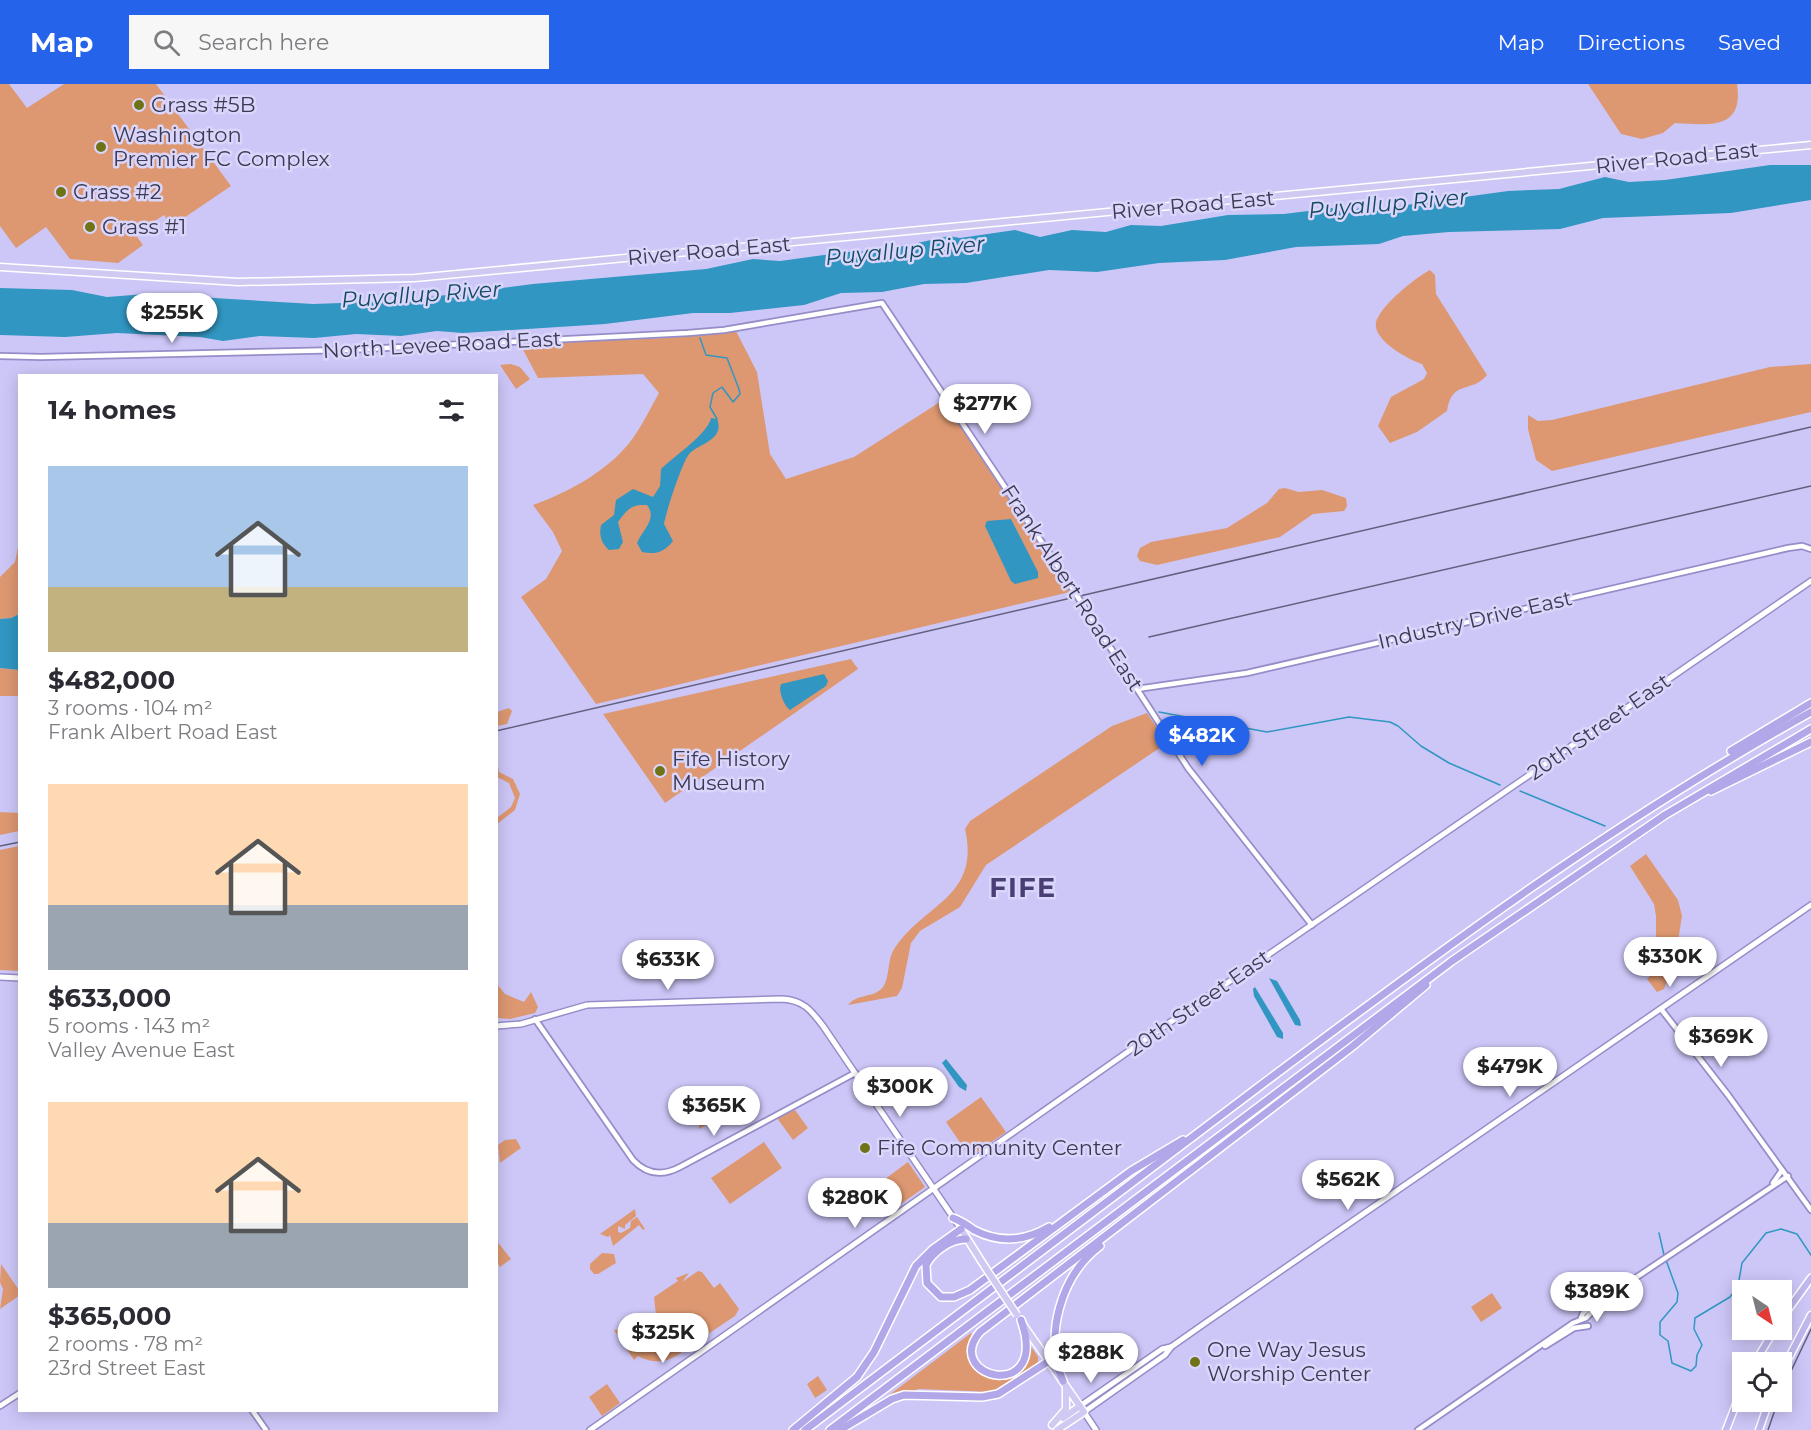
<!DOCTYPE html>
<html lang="en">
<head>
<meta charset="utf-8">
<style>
  :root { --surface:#fff; --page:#f7f7f7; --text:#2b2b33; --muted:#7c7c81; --accent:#2563eb }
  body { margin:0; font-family:Montserrat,sans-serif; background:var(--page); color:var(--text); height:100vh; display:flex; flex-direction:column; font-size:22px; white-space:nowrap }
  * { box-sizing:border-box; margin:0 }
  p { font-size:20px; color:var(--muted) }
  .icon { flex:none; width:33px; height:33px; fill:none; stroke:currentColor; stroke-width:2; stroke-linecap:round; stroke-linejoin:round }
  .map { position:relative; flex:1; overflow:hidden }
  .details { position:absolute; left:18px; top:290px; width:480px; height:1038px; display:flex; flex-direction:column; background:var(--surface); border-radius:0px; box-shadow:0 3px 15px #0003 }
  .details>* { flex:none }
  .needle { width:39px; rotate:145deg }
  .controls { position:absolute; left:1732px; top:1196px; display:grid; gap:12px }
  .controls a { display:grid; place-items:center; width:60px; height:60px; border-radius:0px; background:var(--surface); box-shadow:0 3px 15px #0003; font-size:30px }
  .price { position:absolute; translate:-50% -51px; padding:0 14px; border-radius:21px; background:#fff; color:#222; font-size:20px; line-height:39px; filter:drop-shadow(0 2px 3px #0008) }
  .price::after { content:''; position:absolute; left:50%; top:36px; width:18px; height:14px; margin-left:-9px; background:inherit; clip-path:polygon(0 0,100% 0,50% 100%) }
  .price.selected { background:var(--accent); color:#fff }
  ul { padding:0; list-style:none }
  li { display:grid; align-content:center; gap:12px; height:318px; padding:0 30px }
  li span { display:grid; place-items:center; height:186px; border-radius:0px; color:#555 }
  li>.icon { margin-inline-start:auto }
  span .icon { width:108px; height:108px; fill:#fffc; stroke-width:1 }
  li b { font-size:26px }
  h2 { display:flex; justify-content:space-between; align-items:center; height:72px; padding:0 30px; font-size:26px }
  header { display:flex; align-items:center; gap:36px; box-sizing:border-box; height:84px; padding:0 30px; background:var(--accent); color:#fff }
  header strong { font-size:28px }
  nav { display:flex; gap:33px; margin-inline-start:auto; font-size:21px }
  .search { width:420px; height:54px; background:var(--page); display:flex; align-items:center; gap:15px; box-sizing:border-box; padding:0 21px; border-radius:0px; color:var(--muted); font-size:22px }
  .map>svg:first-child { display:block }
  .green { fill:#dd9871 }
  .water { fill:#3196c1 }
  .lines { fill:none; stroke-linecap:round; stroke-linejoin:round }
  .stream { stroke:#3196c1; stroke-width:1.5 }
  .tertiary-casing { stroke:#968dc8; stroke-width:8 }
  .secondary-casing { stroke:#968dc8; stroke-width:8 }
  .primary-casing { stroke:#fff; stroke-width:9 }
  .trunk-casing { stroke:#fff; stroke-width:9 }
  .motorway-casing { stroke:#fff; stroke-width:10 }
  .tertiary { stroke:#fff; stroke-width:4.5 }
  .secondary { stroke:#fff; stroke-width:5 }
  .primary { stroke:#d0caf2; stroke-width:6 }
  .trunk { stroke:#c0b8ee; stroke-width:6 }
  .motorway { stroke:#b1a7e9; stroke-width:7 }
  .rail { stroke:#635f7f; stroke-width:1.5 }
  .tertiary-bridge-casing { stroke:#968dc8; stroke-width:8; stroke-linecap:butt }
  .primary-bridge-casing { stroke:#fff; stroke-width:9; stroke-linecap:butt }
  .tertiary-bridge { stroke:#fff; stroke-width:4.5 }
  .primary-bridge { stroke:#d0caf2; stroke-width:6 }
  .poi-dot { fill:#707217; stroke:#dad6fb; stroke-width:2 }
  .labels { text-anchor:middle; stroke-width:5; stroke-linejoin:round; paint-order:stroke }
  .poi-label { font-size:21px; fill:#3c3952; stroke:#dad6fb; text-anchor:start }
  .street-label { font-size:21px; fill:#3c3952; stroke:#dad6fb }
  .water-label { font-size:22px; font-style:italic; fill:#144a61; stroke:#dad6fb }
  .district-label { font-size:27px; font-weight:bold; letter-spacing:1.5px; fill:#493f74; stroke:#dad6fb }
</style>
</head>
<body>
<header>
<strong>Map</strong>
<div class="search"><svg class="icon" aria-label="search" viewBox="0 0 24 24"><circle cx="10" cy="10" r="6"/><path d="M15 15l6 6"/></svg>Search here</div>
<nav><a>Map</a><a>Directions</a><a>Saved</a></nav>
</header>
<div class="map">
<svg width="1811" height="1346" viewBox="0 0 1811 1346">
  <rect width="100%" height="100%" fill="#cdc7f8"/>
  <g class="green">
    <path d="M 0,0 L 9,0 L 27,24 L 64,0 L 156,0 L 231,102 L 172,142 L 164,131 L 135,150 L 143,161 L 118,179 L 70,175 L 46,143 L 16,164 L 0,142 Z"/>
    <path d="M 1588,0 L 1737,0 C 1744,46 1710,41 1675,39 L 1663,49 L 1642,55 L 1621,50 Z"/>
    <path d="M 1430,186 L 1435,191 L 1436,210 L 1487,291 C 1471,310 1452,295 1447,327 L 1417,348 L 1390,359 L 1378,342 L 1391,313 L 1424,295 L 1427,289 L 1422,280 C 1409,276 1372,256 1376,238 C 1381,221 1415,194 1430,186 Z"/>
    <path d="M 736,247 L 757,288 L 770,370 L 786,395 L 854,373 L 943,316 L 1070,508 L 596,620 L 521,513 L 546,495 L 562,467 L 553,448 L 533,421 C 569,408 610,386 633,354 C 643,340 651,323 659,309 L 643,290 L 538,294 L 520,260 L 666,254 Z"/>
    <path d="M 511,280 L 520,283 L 530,295 L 516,305 L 500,281 Z"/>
    <path d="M 1811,280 L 1811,328 L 1552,387 L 1536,376 L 1528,345 L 1528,331 L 1538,337 L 1552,336 L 1770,283 Z"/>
    <path d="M 1285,404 L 1299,408 L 1322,406 L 1346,414 L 1347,422 L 1344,427 L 1313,430 L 1280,453 L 1157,481 L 1140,477 L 1137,472 L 1140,464 L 1151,458 L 1227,444 L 1267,419 L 1279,405 Z"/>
    <path d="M 19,458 L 19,530 L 11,534 L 0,535 L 0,493 L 15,478 Z"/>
    <path d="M 851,575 L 858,585 L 665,719 L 603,630 Z"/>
    <path d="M 0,584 L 19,586 L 19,612 L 0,612 Z"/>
    <path d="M 509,624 L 512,627 L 507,640 L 497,642 L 497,628 Z"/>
    <path d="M 1147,629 L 1167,659 L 986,781 L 960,823 L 920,847 L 911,859 L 902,904 L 897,912 L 848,921 C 857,910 870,914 880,906 C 890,899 887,878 893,867 C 921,820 981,815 965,745 L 970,737 L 1112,642 Z"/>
    <path d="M 498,682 L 499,688 L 513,695 L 520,710 L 515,726 L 497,740 L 497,734 L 511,723 L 515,714 L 509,699 L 497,693 Z"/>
    <path d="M 0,728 L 19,729 L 19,747 L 0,751 Z"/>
    <path d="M 19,762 L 20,762 L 19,887 L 0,886 L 0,766 Z"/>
    <path d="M 1646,770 L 1678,816 L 1682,832 L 1673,888 L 1668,894 L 1664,905 L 1657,908 L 1647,895 L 1656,886 L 1656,832 L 1654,820 L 1630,782 Z"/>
    <path d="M 496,899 L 505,910 L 524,918 L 531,908 L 538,923 L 535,929 L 510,935 L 497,934 Z"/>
    <path d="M 981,1013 L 1006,1048 L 970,1073 L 946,1038 Z"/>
    <path d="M 700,1014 L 715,1036 L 699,1045 L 698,1024 L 695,1018 Z"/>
    <path d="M 795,1026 L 808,1044 L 793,1056 L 777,1034 Z"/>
    <path d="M 516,1055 L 521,1064 L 500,1079 L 498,1061 L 505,1056 Z"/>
    <path d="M 764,1058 L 782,1084 L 730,1120 L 711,1094 Z"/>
    <path d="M 908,1078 L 925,1103 L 898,1122 L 881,1098 Z"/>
    <path d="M 856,1096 L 867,1112 L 844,1128 L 833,1113 Z"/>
    <path d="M 635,1125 L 636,1132 L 625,1141 L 625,1145 L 618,1142 L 618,1148 L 621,1149 L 630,1144 L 631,1137 L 637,1133 L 645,1145 L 643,1146 L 639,1141 L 613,1162 L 610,1151 L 608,1153 L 600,1150 Z"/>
    <path d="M 496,1156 L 511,1175 L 500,1183 L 497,1178 Z"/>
    <path d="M 602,1169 L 614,1170 L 616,1179 L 598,1190 L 594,1190 L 590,1185 L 590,1180 Z"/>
    <path d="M 1,1180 L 19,1206 L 20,1211 L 0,1225 L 3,1205 L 0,1198 Z"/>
    <path d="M 698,1187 L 702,1188 L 714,1204 L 720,1199 L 739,1225 L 735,1232 L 699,1256 L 676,1252 L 663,1234 L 656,1231 L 654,1213 L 678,1197 L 676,1194 L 689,1189 L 682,1198 Z"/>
    <path d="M 1492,1209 L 1502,1224 L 1481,1238 L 1471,1223 Z"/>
    <path d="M 650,1231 L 653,1236 L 644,1244 L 660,1238 L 677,1257 L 675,1259 L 682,1268 C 668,1279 653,1280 638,1272 L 634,1276 L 614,1246 L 620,1245 L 623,1249 Z"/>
    <path d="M 971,1249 L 973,1252 C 953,1300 1031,1317 1030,1261 L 1038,1273 L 1038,1279 L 992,1308 L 919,1305 L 884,1315 Z"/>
    <path d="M 818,1292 L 827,1306 L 815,1314 L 807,1300 Z"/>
    <path d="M 607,1300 L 620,1319 L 602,1332 L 589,1313 Z"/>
  </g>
  <g class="water">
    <path d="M 1770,81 L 1811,81 L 1811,116 L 1731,129 L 1603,134 L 1560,145 L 1449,148 L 1403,152 L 1379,160 L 1296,163 L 1225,176 L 1159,179 L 1097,188 L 1049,186 L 966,199 L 924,200 L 882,208 L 841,209 L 804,221 L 730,229 L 693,229 L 605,240 L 463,249 L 437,247 L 401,252 L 356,250 L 314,254 L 260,252 L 223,257 L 200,253 L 117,249 L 65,253 L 0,251 L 0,204 L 72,206 L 107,213 L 146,210 L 313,220 L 398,217 L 533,200 L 706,185 L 753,175 L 780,177 L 846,168 L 881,167 L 949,152 L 960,154 L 1015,146 L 1040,153 L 1072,146 L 1106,148 L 1131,141 L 1161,142 L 1228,131 L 1284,130 L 1332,124 L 1351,129 L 1362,122 L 1384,124 L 1508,107 L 1559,105 L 1605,93 L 1629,98 L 1665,96 Z"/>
    <path d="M 711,334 L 717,335 C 725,355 701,359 690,369 C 683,375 666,428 664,440 L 673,457 C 664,468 656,471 642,468 L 637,459 C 642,446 658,435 647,421 C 631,420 628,425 618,438 L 623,458 L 619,465 L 609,466 C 601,459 599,451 601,441 L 614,431 L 616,416 L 633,405 L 653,413 L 660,402 L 661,385 C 673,373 708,350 711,334 Z"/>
    <path d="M 1011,435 L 1038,488 L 1038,494 L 1015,500 L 1011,497 L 985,442 L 987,437 Z"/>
    <path d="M 19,530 L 19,586 L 0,584 L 0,535 L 11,534 Z"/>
    <path d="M 824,590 L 828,597 L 826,602 L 790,626 C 784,622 778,607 781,600 Z"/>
    <path d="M 1269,894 L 1277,897 L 1300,936 L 1301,942 L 1295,941 Z"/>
    <path d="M 1255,903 L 1283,949 L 1283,955 L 1277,953 L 1254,912 L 1253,905 Z"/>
    <path d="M 946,975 L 967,1001 L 966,1007 L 959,1003 L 942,979 Z"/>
  </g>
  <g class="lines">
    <g class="stream">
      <path d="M 700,254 L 706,271 L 727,274 L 739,305 L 740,310 L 733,318 L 722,303 L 713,309 L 710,323 L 717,335"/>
      <path d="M 1159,628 L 1267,648 L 1349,633 L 1390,638 L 1398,642 L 1421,662 L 1449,679 L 1500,701"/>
      <path d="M 1520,707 L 1605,742"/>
      <path d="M 1659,1149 L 1664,1171"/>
      <path d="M 1666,1176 L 1678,1209 L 1677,1218 L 1660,1238 L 1660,1251 L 1668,1257 L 1672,1279 L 1691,1287 L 1696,1282 L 1697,1271 L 1702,1261 L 1694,1245 L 1695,1234 L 1730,1213 L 1738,1202 L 1742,1179 L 1766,1149 L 1781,1145 L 1797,1150 L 1811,1171"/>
    </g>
    <defs>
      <g id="tertiary">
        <path d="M 0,272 L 41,273 L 345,266 L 688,249 L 724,246 L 882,219 L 1067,496"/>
        <path d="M 1088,529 L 1188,684 L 1312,841"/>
        <path d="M 1137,605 L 1247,589 L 1788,464 L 1802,462 L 1811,465"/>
        <path d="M 1661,925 L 1728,1011 L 1811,1126"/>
        <path d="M 535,935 L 633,1076 C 647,1091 663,1092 680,1083 L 855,989"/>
        <path d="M 1773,1099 L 1782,1086"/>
        <path d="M 1581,1234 L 1583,1229 L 1788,1092"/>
        <path d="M 1545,1262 L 1574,1244 L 1588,1242"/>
        <path d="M 0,1322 L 20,1309"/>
        <path d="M 252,1326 L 266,1346"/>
        <path d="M 1418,1346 L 1573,1239 L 1586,1234 L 1596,1224"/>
      </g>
      <g id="secondary">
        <path d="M 0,893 L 20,894"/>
        <path d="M 496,942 L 521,940 L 587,921 L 782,915 C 803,916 811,926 823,942 L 961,1145"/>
        <path d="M 1080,1322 L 1162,1265 L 1171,1263 L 1208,1237 L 1811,821"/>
        <path d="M 590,1346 L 1156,948 L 1811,497"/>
        <path d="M 1096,1346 L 1084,1328 L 1165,1271 L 1171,1263"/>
      </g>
      <g id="primary">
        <path d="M 0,183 L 238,198 L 415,194 L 1811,61"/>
        <path d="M 961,1145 L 985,1183"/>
        <path d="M 1022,1239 L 1084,1328 L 1057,1346"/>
        <path d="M 1063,1334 L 1080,1322"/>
        <path d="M 1052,1341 L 1066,1325 L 1066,1302"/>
      </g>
      <g id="trunk">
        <path d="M 1782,1234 L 1811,1194"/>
        <path d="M 1755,1278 L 1775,1245"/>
        <path d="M 1782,1287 L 1811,1231"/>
        <path d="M 1726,1346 L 1743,1302"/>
        <path d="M 1759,1346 L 1769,1317"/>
      </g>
      <g id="motorway">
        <path d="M 1731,667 L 1811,619"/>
        <path d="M 1711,707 L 1811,658"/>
        <path d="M 953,1134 C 961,1137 967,1141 974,1146 C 999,1159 1025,1157 1049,1143"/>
        <path d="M 966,1155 C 951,1155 933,1167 926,1181 L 927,1199 L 941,1213 L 954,1213 L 970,1206 L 1131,1087 L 1183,1056"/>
        <path d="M 1021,1236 C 1051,1321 941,1294 980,1248 L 1353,962 L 1426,901"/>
        <path d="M 1063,1297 C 1044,1253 1060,1192 1100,1162"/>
        <path d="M 793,1346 L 857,1293 L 874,1268 L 916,1182 L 933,1165 L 961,1145"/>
        <path d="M 805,1346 C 954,1234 1103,1121 1252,1008 C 1434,871 1611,739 1811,628"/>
        <path d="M 830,1346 L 1452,877 L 1665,731 L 1811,645"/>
        <path d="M 840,1346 L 892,1315 L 904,1311 L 982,1313 L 998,1310 L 1049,1277"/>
      </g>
    </defs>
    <use href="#tertiary" class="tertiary-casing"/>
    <use href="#secondary" class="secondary-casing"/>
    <use href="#primary" class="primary-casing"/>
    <use href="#trunk" class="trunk-casing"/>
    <use href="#motorway" class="motorway-casing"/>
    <use href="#tertiary" class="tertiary"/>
    <use href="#secondary" class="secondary"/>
    <use href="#primary" class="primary"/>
    <use href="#trunk" class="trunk"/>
    <use href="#motorway" class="motorway"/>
    <g class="rail">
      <path d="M 1149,553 L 1811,402"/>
      <path d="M 496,647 L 1811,343"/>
      <path d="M 0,762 L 20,758"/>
      <path d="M 1782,1306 L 1811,1245"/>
      <path d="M 1768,1346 L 1778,1317"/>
    </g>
    <defs>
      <path id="tertiary-bridge" d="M 1067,496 L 1088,529"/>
      <path id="primary-bridge" d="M 985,1183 L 1017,1231"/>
    </defs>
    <use href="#tertiary-bridge" class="tertiary-bridge-casing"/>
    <use href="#primary-bridge" class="primary-bridge-casing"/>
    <use href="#tertiary-bridge" class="tertiary-bridge"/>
    <use href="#primary-bridge" class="primary-bridge"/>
  </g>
  <g class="poi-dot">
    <circle cx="139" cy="21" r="6"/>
    <circle cx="101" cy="63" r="6"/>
    <circle cx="61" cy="108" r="6"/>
    <circle cx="90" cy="143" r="6"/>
    <circle cx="660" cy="687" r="6"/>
    <circle cx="865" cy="1064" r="6"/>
    <circle cx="1195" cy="1278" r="6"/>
  </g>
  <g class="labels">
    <g class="poi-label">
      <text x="151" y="28">Grass #5B</text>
      <text x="113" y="58">Washington<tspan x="113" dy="24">Premier FC Complex</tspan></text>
      <text x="73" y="115">Grass #2</text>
      <text x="102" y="150">Grass #1</text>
      <text x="672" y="682">Fife History<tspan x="672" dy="24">Museum</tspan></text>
      <text x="877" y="1071">Fife Community Center</text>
      <text x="1207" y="1273">One Way Jesus<tspan x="1207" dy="24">Worship Center</tspan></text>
    </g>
    <g class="street-label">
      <text transform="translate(1677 74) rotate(-6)" y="7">River Road East</text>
      <text transform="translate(1193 121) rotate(-5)" y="7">River Road East</text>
      <text transform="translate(709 167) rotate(-5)" y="7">River Road East</text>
      <text transform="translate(442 261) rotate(-3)" y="7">North Levee Road East</text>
      <text transform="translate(1072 504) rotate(57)" y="7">Frank Albert Road East</text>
      <text transform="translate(1475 536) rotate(-13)" y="7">Industry Drive East</text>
      <text transform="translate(1599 643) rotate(-35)" y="7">20th Street East</text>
      <text transform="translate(1199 919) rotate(-35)" y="7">20th Street East</text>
    </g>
    <g class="water-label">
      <text transform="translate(1388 119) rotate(-5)" y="8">Puyallup River</text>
      <text transform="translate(905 166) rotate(-5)" y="8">Puyallup River</text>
      <text transform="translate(421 210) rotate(-4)" y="8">Puyallup River</text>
    </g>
    <g class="district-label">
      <text x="1023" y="813">FIFE</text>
    </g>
  </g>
</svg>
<div class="controls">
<a><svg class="needle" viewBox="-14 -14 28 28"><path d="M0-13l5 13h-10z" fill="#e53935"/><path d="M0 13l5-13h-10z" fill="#7c7c81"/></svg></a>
<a><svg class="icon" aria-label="locate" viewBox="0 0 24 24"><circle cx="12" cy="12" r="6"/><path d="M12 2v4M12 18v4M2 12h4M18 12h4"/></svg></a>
</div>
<b class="price" style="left:172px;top:260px">$255K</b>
<b class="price" style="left:985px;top:351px">$277K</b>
<b class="price selected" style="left:1202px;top:683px">$482K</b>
<b class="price" style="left:1670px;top:904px">$330K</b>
<b class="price" style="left:668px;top:907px">$633K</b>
<b class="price" style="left:1721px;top:984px">$369K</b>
<b class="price" style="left:1510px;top:1014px">$479K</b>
<b class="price" style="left:900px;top:1034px">$300K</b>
<b class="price" style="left:714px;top:1053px">$365K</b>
<b class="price" style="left:1348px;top:1127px">$562K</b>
<b class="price" style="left:855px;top:1145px">$280K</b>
<b class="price" style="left:1597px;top:1239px">$389K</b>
<b class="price" style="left:663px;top:1280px">$325K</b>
<b class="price" style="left:1091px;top:1300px">$288K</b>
<section class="details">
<h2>14 homes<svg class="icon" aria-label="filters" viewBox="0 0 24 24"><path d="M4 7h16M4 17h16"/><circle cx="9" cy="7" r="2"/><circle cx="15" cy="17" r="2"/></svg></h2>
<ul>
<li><span style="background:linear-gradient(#a9c7e8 65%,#c2b280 0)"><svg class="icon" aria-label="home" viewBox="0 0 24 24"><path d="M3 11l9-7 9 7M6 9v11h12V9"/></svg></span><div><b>$482,000</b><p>3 rooms · 104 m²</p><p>Frank Albert Road East</p></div></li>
<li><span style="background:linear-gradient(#ffd9b3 65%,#9aa5b1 0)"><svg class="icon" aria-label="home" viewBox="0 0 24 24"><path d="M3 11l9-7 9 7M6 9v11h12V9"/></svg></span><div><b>$633,000</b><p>5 rooms · 143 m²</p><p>Valley Avenue East</p></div></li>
<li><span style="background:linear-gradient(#ffd9b3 65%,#9aa5b1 0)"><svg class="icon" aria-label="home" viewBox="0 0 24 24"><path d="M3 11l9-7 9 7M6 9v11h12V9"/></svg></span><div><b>$365,000</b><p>2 rooms · 78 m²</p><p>23rd Street East</p></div></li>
</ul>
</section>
</div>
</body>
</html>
